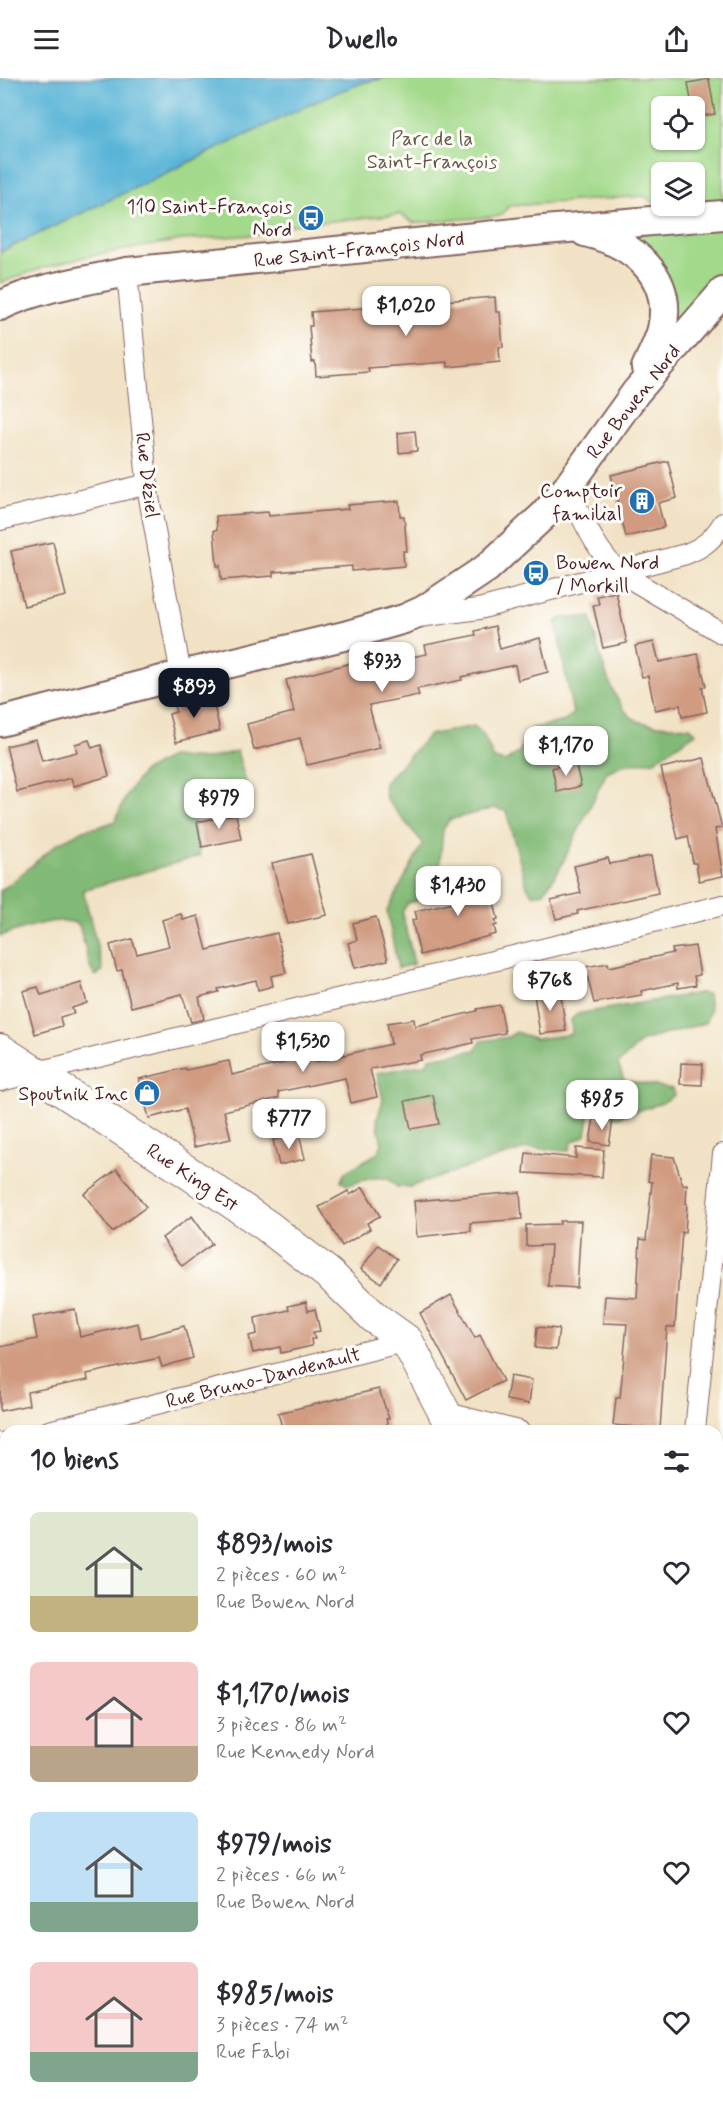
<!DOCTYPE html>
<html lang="fr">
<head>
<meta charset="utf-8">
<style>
  :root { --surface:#fff; --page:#f2f2f3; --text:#2b2b33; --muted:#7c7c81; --accent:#111827 }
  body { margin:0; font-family:Mynerve,sans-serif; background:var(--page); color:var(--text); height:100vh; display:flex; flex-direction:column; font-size:22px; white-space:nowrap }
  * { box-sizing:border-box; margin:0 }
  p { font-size:20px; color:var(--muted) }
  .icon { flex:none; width:33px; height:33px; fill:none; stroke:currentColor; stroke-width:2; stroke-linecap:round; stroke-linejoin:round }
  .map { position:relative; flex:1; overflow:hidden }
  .sheet { position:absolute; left:0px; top:1347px; width:723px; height:686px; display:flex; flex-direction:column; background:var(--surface); border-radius:18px 18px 0 0; box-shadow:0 2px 4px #0004 }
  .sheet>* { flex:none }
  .fabs { position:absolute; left:651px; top:18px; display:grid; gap:12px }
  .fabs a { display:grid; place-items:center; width:54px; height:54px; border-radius:9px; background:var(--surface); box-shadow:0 2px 4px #0004; font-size:30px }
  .price { position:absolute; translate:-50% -51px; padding:0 14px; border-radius:12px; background:#fff; color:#222; font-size:20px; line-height:39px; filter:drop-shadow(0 2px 3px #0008) }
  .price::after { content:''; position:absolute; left:50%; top:36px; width:18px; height:14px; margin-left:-9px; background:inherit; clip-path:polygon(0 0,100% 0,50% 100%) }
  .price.on { background:var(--accent); color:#fff }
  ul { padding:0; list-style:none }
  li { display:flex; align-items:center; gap:18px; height:150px; padding:0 30px }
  li span { display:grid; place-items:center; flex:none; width:168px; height:120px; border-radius:9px; color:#555 }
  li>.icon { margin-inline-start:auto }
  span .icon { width:72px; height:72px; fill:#fffc; stroke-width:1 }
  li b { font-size:26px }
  h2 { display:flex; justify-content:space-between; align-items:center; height:72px; padding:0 30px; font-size:26px }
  header { display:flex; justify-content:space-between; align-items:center; height:78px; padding:0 30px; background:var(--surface); font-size:27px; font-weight:800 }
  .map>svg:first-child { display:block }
  .green { fill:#a2d98a; stroke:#767c5a; stroke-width:1.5; fill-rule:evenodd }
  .forest { fill:#81b976; stroke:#666c50; stroke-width:1.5 }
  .water { fill:#59b4d7; stroke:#526a81; stroke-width:1.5 }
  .building { fill:#d09b81 }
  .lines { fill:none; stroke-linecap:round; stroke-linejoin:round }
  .street-casing { stroke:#846361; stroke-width:22 }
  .secondary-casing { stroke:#846361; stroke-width:32 }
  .primary-casing { stroke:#846361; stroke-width:34 }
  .street { stroke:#fff; stroke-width:20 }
  .secondary { stroke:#fff; stroke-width:28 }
  .primary { stroke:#fff; stroke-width:32 }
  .labels { text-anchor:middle; stroke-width:6; stroke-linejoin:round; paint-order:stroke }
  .park-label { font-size:20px; fill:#645748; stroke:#fdfcf7 }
  .poi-label { font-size:20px; fill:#4a1f2b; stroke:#fdfcf7; text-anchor:end }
  .street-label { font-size:20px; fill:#4a1f2b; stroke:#fdfcf7 }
</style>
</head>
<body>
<header><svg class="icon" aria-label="menu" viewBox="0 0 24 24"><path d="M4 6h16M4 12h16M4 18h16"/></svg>Dwello<svg class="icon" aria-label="share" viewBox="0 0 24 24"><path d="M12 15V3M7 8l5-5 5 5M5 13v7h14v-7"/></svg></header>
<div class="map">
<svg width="723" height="2032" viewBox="0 0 723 2032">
  <rect width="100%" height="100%" fill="#fdfcf7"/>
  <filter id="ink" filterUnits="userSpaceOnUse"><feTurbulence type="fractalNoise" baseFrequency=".0167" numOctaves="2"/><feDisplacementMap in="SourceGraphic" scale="12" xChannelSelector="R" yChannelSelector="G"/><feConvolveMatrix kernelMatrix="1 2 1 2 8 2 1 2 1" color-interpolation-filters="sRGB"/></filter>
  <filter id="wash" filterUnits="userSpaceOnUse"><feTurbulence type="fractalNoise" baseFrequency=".008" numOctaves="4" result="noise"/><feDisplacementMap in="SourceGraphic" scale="24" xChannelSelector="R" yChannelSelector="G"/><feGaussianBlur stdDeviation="1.35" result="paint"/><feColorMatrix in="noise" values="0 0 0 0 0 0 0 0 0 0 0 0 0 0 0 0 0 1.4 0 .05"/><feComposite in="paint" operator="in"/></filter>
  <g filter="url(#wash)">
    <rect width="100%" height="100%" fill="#f1e2c5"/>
    <g class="green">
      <path d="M 386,0 L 723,0 L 723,121 L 695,123 L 694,94 L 662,94 L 661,125 L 655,126 L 644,118 L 509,128 L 500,138 L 414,145 L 400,136 L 285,148 L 269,156 L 182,162 L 89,178 L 39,191 L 0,205 L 0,174 L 332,16 L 365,4 ZM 662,28 L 694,28 L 694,62 L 662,62 Z"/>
      <path d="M 723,148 L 723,190 L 673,248 L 622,157 Z"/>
    </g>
    <g class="forest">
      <path d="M 591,539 C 596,565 612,633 638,643 C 653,649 674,647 690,649 L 696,655 L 654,683 L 622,687 L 607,694 L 559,792 L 544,814 L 533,817 L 527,809 L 506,733 L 494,730 L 449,742 L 443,752 L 437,815 L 428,820 L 408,825 L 402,834 L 414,886 L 398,890 L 387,833 L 423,765 L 386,721 L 384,705 L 429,657 L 474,648 L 483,656 L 494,681 L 505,684 L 519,674 L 530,651 L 565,643 L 573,636 L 556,544 L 561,540 Z"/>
      <path d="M 237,673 L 250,719 L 191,732 L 200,778 L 83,812 L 103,892 L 96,898 L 91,892 L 79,847 C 60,836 21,851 0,858 L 0,813 L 10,806 L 57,766 L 86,751 L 99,749 L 115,743 L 127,716 L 143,694 L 170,679 L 207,681 Z"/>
      <path d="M 699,915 L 708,916 L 710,933 L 705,945 L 642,963 L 618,986 L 624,1002 L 672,1011 L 674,1017 L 662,1025 L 618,1039 L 590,1034 L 586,1057 L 572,1064 L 569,1073 L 528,1070 L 409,1109 L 397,1109 C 385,1092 365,1103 347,1107 L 341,1103 L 345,1094 L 378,1075 L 382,1066 L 377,1042 L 383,1022 L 377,995 L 426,986 L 430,980 L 476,972 L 481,963 L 508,959 L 516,954 L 536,961 L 572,956 L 571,942 L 577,936 Z"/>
    </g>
    <path class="water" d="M 0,0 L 386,0 L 365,4 L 332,16 L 0,174 Z"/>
    <g id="blocks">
      <g class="building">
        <path d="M 709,1 L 715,36 L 694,39 L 694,28 L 692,28 L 688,5 Z"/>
        <path d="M 495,219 L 496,234 L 500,234 L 503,269 L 499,269 L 500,284 L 448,289 L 447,284 L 368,290 L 369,294 L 316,298 L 315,283 L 312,284 L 309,248 L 312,248 L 311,234 L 364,230 L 364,233 L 405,230 L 443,227 L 443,223 Z"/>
        <path d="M 415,353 L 417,373 L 399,375 L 398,355 Z"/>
        <path d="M 668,383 L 677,420 L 658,425 L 664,449 L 626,459 L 611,397 Z"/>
        <path d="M 399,423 L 400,438 L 404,438 L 407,473 L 403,473 L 404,488 L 352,493 L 352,488 L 273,494 L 273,498 L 221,502 L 220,487 L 217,488 L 214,452 L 217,452 L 216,438 L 268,434 L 269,438 L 348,431 L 347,427 Z"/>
        <path d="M 53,464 L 66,518 L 24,528 L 11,473 Z"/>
        <path d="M 616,514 L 627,565 L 603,570 L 593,527 L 599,526 L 597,518 Z"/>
        <path d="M 495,548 L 500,571 L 540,560 L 548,594 L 518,602 L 515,587 L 461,599 L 462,602 L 417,611 L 419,617 L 369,627 L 380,670 L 307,687 L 300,660 L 254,672 L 247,646 L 294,634 L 286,602 L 359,583 L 360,589 L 427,576 L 425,567 L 476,557 L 475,553 Z"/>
        <path d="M 654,564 L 659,584 L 698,576 L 706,608 L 702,609 L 707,634 L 682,639 L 680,627 L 655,632 L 648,598 L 642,599 L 635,568 Z"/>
        <path d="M 203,617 L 205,625 L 213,623 L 220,653 L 176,664 L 169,636 L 176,634 L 173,625 Z"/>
        <path d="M 36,661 L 42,683 L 77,674 L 75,666 L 89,662 L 92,670 L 101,667 L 109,698 L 74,708 L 71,700 L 17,714 L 6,668 Z"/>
        <path d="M 704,680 L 722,750 L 715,751 L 723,798 L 699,803 L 696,785 L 693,785 L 688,758 L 678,761 L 661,690 Z"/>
        <path d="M 575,684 L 581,708 L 557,714 L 552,690 Z"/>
        <path d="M 236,736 L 241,761 L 202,769 L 197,744 Z"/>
        <path d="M 311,776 L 327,837 L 288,846 L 272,785 Z"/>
        <path d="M 651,778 L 658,815 L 577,833 L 578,836 L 556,841 L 551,822 L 581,815 L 574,788 L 608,780 L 610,786 Z"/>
        <path d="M 487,796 L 498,841 L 495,842 L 497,847 L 494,848 L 496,856 L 420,877 L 412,842 L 417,841 L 415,833 L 454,824 L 449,805 Z"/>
        <path d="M 181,836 L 183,842 L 198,838 L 207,872 L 277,855 L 286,895 L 271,898 L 273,908 L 258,912 L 256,902 L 218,911 L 219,914 L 199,919 L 204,941 L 191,944 L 182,916 L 131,929 L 122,892 L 117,893 L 110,867 L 132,861 L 137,876 L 169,868 L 162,842 Z"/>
        <path d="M 376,839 L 388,882 L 355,890 L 348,865 L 357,862 L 353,845 Z"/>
        <path d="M 695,868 L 700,897 L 694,898 L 696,907 L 678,910 L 678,905 L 641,913 L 642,917 L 594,925 L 585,889 L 608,885 L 609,889 L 673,875 L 672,871 Z"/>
        <path d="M 81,905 L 87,925 L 72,930 L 74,935 L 60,939 L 62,948 L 35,956 L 23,913 L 38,909 L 41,917 Z"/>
        <path d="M 560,912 L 566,953 L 540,956 L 534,916 Z"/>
        <path d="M 500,927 L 505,955 L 472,961 L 473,965 L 420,977 L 421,982 L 370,991 L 377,1019 L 351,1025 L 345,1000 L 278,1014 L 279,1020 L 224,1033 L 231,1061 L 194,1069 L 185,1031 L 149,1040 L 139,1001 L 185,990 L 186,992 L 229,983 L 232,997 L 284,985 L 283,978 L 312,972 L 315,984 L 391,966 L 387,945 L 414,941 L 415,948 L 477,933 L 477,931 Z"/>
        <path d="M 681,985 L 703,986 L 702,1007 L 680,1006 Z"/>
        <path d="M 433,1017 L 439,1046 L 411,1051 L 405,1023 Z"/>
        <path d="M 594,1039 L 613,1042 L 609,1067 L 590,1064 Z"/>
        <path d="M 299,1056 L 305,1081 L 279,1087 L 273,1062 Z"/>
        <path d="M 576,1070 L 604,1072 L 602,1099 L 524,1095 L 526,1075 L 576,1080 Z"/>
        <path d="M 651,1077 L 674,1079 L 683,1107 L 687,1106 L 686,1126 L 687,1126 L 685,1155 L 682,1154 L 675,1249 L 667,1249 L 660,1351 L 613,1347 L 616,1320 L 620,1320 L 627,1246 L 603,1245 L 605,1218 L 637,1220 L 640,1161 L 646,1162 L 652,1104 L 648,1103 Z"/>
        <path d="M 117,1091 L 146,1129 L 112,1154 L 84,1116 Z"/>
        <path d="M 363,1109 L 380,1138 L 367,1145 L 370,1151 L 342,1168 L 319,1129 L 348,1113 L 350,1117 Z"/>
        <path d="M 520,1114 L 522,1141 L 470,1145 L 471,1153 L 417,1159 L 414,1123 Z"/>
        <path d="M 192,1138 L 212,1166 L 182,1188 L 162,1160 Z"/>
        <path d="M 560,1143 L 581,1143 L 577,1210 L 548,1208 L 551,1167 L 526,1168 L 526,1147 L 560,1146 Z"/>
        <path d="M 378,1167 L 397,1181 L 381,1205 L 361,1191 Z"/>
        <path d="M 451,1217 L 475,1260 L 480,1257 L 503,1303 L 466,1322 L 420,1235 Z"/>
        <path d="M 306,1224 L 308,1233 L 315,1231 L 320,1253 L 313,1254 L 315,1261 L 311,1261 L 312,1268 L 281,1275 L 280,1269 L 253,1275 L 249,1258 L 257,1256 L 255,1240 L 289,1232 L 288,1228 Z"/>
        <path d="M 75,1231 L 80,1259 L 138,1245 L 141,1260 L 184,1248 L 193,1280 L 162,1289 L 159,1280 L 87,1296 L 88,1302 L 27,1314 L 29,1327 L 0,1333 L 0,1269 L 37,1261 L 33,1239 Z"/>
        <path d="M 537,1249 L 559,1251 L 556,1272 L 535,1270 Z"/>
        <path d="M 510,1298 L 532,1302 L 529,1326 L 506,1322 Z"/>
        <path d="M 379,1311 L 389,1341 L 386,1341 L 389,1353 L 283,1353 L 278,1335 Z"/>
      </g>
    </g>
  </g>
  <g filter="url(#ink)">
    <use href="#blocks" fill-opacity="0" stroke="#846361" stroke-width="1.5"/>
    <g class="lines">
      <defs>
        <g id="street">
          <path d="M 127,194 L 148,414 L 181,597"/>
          <path d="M 567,410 C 582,439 595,472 619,494 L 723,556"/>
          <path d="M 0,442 L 148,406"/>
          <path d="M 419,539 L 479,531 L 686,476 C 704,469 713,461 723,445"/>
          <path d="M 0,1003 L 723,827"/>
          <path d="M 443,1334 L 519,1353"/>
          <path d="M 49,1353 L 407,1263"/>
          <path d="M 695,1353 L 723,1076"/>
          <path d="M 0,1365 L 6,1364"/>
          <path d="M 717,1401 L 723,1402"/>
          <path d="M 0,1975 L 6,1976"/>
          <path d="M 220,2026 L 245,2032"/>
        </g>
        <g id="secondary">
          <path d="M 585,154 C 632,165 674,197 662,251 C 659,264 651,278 646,290"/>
          <path d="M 0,228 C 39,209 85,203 127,194 L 544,152 L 723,137"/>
          <path d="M 0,644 L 181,597 L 348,557 L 404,541 L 424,532 L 487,490 L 544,437 L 567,410 L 636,314 L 723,214"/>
        </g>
        <g id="primary">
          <path d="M 0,972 L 189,1095 L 267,1148 L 330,1197 L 375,1240 L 407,1263 L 454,1353"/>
          <path d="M 717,1833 L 723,1845"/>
          <path d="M 717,1881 L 723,1892"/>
        </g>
      </defs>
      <use href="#street" class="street-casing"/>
      <use href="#secondary" class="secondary-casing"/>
      <use href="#primary" class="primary-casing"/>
      <use href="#street" class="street"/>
      <use href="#secondary" class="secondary"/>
      <use href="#primary" class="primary"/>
    </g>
  </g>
  <defs>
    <symbol id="bus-disc" viewBox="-11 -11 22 22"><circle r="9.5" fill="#1f6fb2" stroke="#fdfcf7"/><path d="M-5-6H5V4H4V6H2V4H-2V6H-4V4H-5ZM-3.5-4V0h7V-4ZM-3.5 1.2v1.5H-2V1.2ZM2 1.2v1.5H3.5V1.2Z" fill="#fff"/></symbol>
    <symbol id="building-disc" viewBox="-11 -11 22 22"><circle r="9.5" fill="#1f6fb2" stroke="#fdfcf7"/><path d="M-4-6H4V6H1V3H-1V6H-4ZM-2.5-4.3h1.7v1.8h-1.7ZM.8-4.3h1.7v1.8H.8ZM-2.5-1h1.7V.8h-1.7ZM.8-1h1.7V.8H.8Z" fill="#fff"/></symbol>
    <symbol id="shop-disc" viewBox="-11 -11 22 22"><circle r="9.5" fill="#1f6fb2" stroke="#fdfcf7"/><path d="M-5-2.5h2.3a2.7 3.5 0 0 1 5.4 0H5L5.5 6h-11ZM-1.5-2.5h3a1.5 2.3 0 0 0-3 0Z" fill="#fff"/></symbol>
  </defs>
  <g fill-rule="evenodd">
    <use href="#bus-disc" x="296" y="125" width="30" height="30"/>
    <use href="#building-disc" x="627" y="408" width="30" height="30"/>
    <use href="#bus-disc" x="521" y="480" width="30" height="30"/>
    <use href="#shop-disc" x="132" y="1000" width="30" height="30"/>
  </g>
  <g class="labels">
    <g class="park-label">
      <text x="432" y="67">Parc de la<tspan x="432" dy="23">Saint-François</tspan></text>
    </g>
    <g class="poi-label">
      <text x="292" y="135">110 Saint-François<tspan x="292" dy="23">Nord</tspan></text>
      <text x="622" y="419">Comptoir<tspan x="622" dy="23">familial</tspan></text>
      <text x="556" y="491" text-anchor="start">Bowen Nord<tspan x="556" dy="23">/ Morkill</tspan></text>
      <text x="128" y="1022">Spoutnik Inc</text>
    </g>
    <g class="street-label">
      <text transform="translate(359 171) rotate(-6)" y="7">Rue Saint-François Nord</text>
      <text transform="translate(633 323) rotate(-52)" y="7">Rue Bowen Nord</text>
      <text transform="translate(148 397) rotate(83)" y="7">Rue Déziel</text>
      <text transform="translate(193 1099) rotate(34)" y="7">Rue King Est</text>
      <text transform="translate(263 1299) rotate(-14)" y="7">Rue Bruno-Dandenault</text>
    </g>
  </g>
</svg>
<div class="fabs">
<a><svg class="icon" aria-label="locate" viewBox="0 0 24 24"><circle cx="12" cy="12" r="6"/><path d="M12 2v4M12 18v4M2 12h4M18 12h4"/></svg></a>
<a><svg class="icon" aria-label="layers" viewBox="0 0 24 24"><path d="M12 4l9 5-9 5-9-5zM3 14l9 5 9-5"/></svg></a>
</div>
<b class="price" style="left:406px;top:259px">$1,020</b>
<b class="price" style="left:382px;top:615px">$933</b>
<b class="price on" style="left:194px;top:641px">$893</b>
<b class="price" style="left:566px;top:699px">$1,170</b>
<b class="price" style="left:219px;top:752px">$979</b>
<b class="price" style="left:458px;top:839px">$1,430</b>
<b class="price" style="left:550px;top:934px">$768</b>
<b class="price" style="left:303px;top:995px">$1,530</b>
<b class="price" style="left:602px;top:1053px">$985</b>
<b class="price" style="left:289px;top:1072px">$777</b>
<section class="sheet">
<h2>10 biens<svg class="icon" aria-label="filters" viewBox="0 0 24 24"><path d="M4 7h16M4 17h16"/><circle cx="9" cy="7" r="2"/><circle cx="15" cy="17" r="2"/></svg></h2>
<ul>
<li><span style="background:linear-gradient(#dfe7d0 70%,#c2b280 0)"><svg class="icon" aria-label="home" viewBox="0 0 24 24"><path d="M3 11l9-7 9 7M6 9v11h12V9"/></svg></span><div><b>$893/mois</b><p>2 pièces · 60 m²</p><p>Rue Bowen Nord</p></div><svg class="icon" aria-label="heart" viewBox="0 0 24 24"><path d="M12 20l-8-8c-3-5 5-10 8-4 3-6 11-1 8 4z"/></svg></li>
<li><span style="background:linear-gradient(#f6c9c9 70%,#b9a48a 0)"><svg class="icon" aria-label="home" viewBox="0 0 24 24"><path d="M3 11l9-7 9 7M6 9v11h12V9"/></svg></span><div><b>$1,170/mois</b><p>3 pièces · 86 m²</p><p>Rue Kennedy Nord</p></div><svg class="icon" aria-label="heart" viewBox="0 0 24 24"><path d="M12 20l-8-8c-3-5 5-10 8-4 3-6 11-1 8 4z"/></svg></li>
<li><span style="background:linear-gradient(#bfe0f5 75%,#7fa58c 0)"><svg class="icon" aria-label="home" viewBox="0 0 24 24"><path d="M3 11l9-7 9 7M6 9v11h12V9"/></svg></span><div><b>$979/mois</b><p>2 pièces · 66 m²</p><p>Rue Bowen Nord</p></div><svg class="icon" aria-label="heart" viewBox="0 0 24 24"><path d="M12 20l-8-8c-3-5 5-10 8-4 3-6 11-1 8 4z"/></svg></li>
<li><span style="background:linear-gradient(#f6c9c9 75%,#7fa58c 0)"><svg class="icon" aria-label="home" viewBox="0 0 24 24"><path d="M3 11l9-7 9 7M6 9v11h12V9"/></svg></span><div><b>$985/mois</b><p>3 pièces · 74 m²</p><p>Rue Fabi</p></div><svg class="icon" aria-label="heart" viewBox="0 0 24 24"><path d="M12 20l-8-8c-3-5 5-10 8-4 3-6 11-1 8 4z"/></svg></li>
</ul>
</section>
</div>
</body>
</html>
